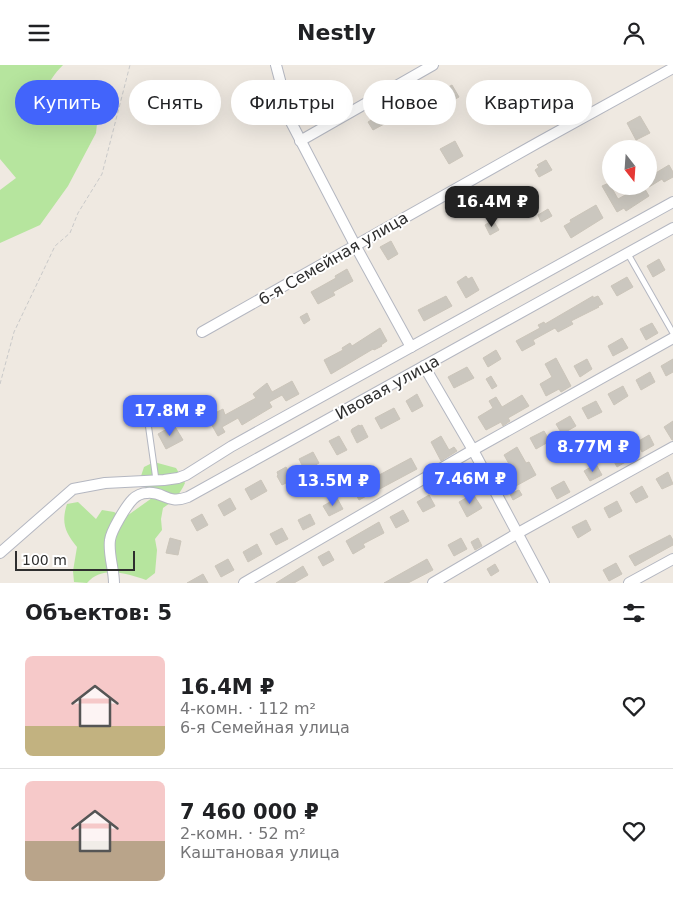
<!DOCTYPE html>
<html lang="ru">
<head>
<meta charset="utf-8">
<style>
  :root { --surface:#fff; --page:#f2f2f2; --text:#202124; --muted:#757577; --line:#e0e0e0; --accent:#4264fb }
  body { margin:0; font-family:"DejaVu Sans",sans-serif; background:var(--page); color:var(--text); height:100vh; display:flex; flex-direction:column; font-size:19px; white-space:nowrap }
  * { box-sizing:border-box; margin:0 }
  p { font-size:16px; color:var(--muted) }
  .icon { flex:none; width:28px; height:28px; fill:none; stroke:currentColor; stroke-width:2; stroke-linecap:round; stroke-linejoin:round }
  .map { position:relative; height:518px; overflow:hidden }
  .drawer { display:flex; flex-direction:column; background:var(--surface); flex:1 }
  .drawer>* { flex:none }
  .banner { position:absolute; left:15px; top:15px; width:644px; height:45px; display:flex; gap:10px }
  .needle { width:32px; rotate:163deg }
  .fabs { position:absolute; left:602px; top:75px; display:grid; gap:10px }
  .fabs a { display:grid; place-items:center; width:55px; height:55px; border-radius:50%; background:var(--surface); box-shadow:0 5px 20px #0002; font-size:25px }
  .scale { position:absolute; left:15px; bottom:12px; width:120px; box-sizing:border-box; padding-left:5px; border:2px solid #2e2e2e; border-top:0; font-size:14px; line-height:18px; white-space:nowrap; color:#2e2e2e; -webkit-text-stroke:4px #fff; paint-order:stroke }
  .price { position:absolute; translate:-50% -42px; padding:0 11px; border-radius:10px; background:var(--accent); color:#fff; font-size:16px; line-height:32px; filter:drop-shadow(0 1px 2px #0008) }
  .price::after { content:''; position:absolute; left:50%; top:30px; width:15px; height:11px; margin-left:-8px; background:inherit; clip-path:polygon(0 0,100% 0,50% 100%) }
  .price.current { background:#222; color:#fff }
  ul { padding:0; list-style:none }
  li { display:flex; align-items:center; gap:15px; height:125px; padding:0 25px }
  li+li { border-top:1px solid var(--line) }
  li span { display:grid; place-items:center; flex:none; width:140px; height:100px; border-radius:8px; color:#555 }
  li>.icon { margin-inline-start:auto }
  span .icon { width:60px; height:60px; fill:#fffc; stroke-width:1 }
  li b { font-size:21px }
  h2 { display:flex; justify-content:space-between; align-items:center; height:60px; padding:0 25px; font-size:21px }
  .chip { padding:0 18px; border-radius:22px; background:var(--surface); box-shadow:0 5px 20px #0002; font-size:18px; line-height:45px }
  .chip.current { background:var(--accent); color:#fff }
  header { display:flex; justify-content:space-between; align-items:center; height:65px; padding:0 25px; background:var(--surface); font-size:22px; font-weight:700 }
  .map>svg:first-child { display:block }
  .green { fill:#b6e59e }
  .building { fill:#cbc7bf; stroke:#cbc5ba }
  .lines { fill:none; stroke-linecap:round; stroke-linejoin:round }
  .lane-casing { stroke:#b4b7c1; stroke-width:7 }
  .street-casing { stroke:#b4b7c1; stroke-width:12 }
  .path { stroke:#c9c9c9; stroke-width:1; stroke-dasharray:4 2.5; stroke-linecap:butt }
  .lane { stroke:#fff; stroke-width:5 }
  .street { stroke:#fff; stroke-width:10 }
  .labels { text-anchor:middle; stroke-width:4; stroke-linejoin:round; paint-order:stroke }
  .street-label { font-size:16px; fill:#2e2e2e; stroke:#fff }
</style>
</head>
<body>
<header><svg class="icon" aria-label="menu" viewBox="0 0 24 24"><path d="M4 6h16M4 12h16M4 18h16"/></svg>Nestly<svg class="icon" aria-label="person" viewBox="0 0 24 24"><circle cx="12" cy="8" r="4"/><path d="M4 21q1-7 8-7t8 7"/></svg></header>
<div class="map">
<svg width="673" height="518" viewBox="0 0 673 518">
  <rect width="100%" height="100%" fill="#efe9e1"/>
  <g class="green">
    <path d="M 0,0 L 63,0 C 46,17 41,33 40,57 L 70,32 L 100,30 L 96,68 L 68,121 L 40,160 L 0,178 L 0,125 L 16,113 L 0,94 Z"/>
    <path d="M 154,397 L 176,403 L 185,418 C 180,429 174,436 163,443 L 161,454 L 162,465 L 155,474 L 157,485 L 155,508 L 146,515 C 127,509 103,500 87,518 L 74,517 L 73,506 L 77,482 C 65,467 61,458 67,439 L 78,437 L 96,454 L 102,445 L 114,447 L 124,453 L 152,433 L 140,414 L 144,402 Z"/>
  </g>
  <g class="building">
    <path d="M 452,20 L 459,32 L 444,40 L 437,28 Z"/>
    <path d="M 568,20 L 577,35 L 565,42 L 557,27 Z"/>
    <path d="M 326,22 L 333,34 L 319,42 L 312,30 Z"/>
    <path d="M 146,26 L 155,28 L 154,36 L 145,34 Z"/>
    <path d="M 381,49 L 386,58 L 373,65 L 368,57 Z"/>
    <path d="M 640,51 L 650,68 L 636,75 L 627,58 Z"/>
    <path d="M 455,76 L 463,91 L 449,99 L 440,84 Z"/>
    <path d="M 546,95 L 552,105 L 539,112 L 535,105 L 539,102 L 537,100 Z"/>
    <path d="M 669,100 L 673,107 L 673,112 L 664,117 L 662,114 L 649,122 L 649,112 Z"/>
    <path d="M 609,118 L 618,134 L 636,124 L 634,121 L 643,121 L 649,131 L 626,146 L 624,143 L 617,147 L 602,121 Z"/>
    <path d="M 596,140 L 603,153 L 571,173 L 564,161 L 571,157 L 570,155 Z"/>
    <path d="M 548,144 L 552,151 L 541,157 L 538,150 Z"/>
    <path d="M 493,155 L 499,165 L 490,170 L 485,160 Z"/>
    <path d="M 391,176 L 398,189 L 388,195 L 380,182 Z"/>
    <path d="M 659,194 L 665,205 L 653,212 L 647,201 Z"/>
    <path d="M 347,204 L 353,216 L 333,227 L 335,230 L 318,239 L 311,227 L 336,213 L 335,211 Z"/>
    <path d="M 466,211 L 468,214 L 472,212 L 479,225 L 466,233 L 457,217 Z"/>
    <path d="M 627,212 L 633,222 L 617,231 L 611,221 Z"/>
    <path d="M 446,231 L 452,241 L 424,256 L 418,245 Z"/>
    <path d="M 593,231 L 593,233 L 598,231 L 603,239 L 598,241 L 599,242 L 571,256 L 573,259 L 558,267 L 555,263 L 533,275 L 535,279 L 522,286 L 516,276 L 540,263 L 538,260 L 544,257 L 545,259 Z"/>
    <path d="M 307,248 L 310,255 L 304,259 L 300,252 Z"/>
    <path d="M 652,258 L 658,268 L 646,275 L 640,264 Z"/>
    <path d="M 380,263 L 387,276 L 381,280 L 382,281 L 374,285 L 373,284 L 331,309 L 324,295 L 343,285 L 342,283 L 350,278 L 352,281 Z"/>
    <path d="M 622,273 L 628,283 L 613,291 L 608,281 Z"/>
    <path d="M 496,285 L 501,294 L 488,302 L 483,293 Z"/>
    <path d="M 556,293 L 571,321 L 561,327 L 559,324 L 546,331 L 540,319 L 552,312 L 545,299 Z"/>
    <path d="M 587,294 L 592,304 L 580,312 L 574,301 Z"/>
    <path d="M 673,294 L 673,307 L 666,311 L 661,301 Z"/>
    <path d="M 467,302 L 474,313 L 454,323 L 448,312 Z"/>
    <path d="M 650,307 L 655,317 L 641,325 L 636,315 Z"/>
    <path d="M 491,311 L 497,321 L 492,324 L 486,314 Z"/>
    <path d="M 292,316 L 299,329 L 286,336 L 282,330 L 269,337 L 272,342 L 242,360 L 238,353 L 222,362 L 225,367 L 218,371 L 206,350 L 214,345 L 215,348 L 223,344 L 225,350 L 256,333 L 253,329 L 267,318 L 272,327 Z"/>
    <path d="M 623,321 L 628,331 L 614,340 L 608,329 Z"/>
    <path d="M 417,329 L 423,341 L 412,347 L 406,336 Z"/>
    <path d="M 522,330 L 529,341 L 508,353 L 510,356 L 503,361 L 501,357 L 486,365 L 478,352 L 493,343 L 489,336 L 496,332 L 502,342 Z"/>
    <path d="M 596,336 L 602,347 L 588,354 L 582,343 Z"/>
    <path d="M 394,343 L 400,354 L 381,364 L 375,353 Z"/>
    <path d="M 570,351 L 576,361 L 562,369 L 556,359 Z"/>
    <path d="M 673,356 L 673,375 L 672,375 L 664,362 Z"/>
    <path d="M 174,360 L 183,375 L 166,384 L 158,369 Z"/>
    <path d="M 359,360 L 360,361 L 362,360 L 368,372 L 357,378 L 351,366 L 352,364 Z"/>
    <path d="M 544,366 L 550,376 L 536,384 L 530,373 Z"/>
    <path d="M 649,370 L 654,380 L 642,387 L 637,377 Z"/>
    <path d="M 339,371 L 347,385 L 337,390 L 329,376 Z"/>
    <path d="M 441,371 L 449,385 L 454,382 L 457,386 L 441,396 L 431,377 Z"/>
    <path d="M 517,382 L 526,398 L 529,397 L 536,410 L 514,422 L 507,409 L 513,406 L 504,390 Z"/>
    <path d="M 624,385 L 629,395 L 617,402 L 611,391 Z"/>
    <path d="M 313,387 L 319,398 L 305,406 L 299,394 Z"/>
    <path d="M 411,393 L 417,404 L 359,435 L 353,424 Z"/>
    <path d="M 596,399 L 602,410 L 590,416 L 584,406 Z"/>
    <path d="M 286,402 L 295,418 L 290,421 L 288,417 L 282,420 L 277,411 L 278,410 L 277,407 Z"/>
    <path d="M 472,403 L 475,408 L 465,414 L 462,409 Z"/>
    <path d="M 668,407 L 673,419 L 662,424 L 656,414 Z"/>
    <path d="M 261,415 L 267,426 L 251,435 L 245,424 Z"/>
    <path d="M 564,416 L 570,427 L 557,434 L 551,423 Z"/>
    <path d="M 642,421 L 648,432 L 636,438 L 630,428 Z"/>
    <path d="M 519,425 L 522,430 L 513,435 L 510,429 Z"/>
    <path d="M 473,429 L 482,443 L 467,452 L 459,437 Z"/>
    <path d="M 429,430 L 435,441 L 423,447 L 417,437 Z"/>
    <path d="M 230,433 L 236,444 L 224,451 L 218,440 Z"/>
    <path d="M 337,433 L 343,444 L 329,451 L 323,441 Z"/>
    <path d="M 617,436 L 622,446 L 609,453 L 604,443 Z"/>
    <path d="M 403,445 L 409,456 L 396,463 L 390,452 Z"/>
    <path d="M 202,449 L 208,460 L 197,466 L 191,455 Z"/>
    <path d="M 310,449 L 315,459 L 303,465 L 298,455 Z"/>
    <path d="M 586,455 L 591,465 L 578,473 L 572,462 Z"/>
    <path d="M 379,457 L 384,468 L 363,479 L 365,482 L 353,489 L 346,476 Z"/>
    <path d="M 282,463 L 288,474 L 276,480 L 270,469 Z"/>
    <path d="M 670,470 L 673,475 L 673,480 L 635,501 L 629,491 Z"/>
    <path d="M 170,473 L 181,476 L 178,490 L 166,488 Z"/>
    <path d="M 461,473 L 467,484 L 454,491 L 448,480 Z"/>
    <path d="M 478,473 L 482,481 L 475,485 L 471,477 Z"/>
    <path d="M 257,479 L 262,489 L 248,497 L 243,487 Z"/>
    <path d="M 329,486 L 334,495 L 323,501 L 318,492 Z"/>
    <path d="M 228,494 L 234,505 L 221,512 L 215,501 Z"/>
    <path d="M 427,494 L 433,505 L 408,518 L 384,518 Z"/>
    <path d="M 616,498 L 622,509 L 609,516 L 603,505 Z"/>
    <path d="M 495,499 L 499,506 L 491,511 L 487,504 Z"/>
    <path d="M 303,501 L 308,510 L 294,518 L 276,518 Z"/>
    <path d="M 203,509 L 208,518 L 187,518 Z"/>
  </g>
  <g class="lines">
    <defs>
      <g id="lane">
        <path d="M 628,189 L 673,268"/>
        <path d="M 148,358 L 156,415"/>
      </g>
      <g id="street">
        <path d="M 276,0 L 291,57 L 355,180 L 411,282"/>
        <path d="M 300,76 L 433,0"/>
        <path d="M 202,267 L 539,77 L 673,3"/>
        <path d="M 424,301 L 473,385 L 544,518"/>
        <path d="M 0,488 L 73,424 L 105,418 L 164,415 L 178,413 L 186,410 L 232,381 L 673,137"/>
        <path d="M 114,518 C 114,504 108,489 110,475 C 111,466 126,441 133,434 C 136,431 142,428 147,428 C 164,426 167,440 188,432 L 673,163"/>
        <path d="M 244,518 L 473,385 L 673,273"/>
        <path d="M 433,518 L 518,468 L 673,382"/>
        <path d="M 629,518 L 673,494"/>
      </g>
    </defs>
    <use href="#lane" class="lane-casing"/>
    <use href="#street" class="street-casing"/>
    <path class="path" d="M 0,319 L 14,267 L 55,181 L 70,168 L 78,148 L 102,109 L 130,0"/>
    <use href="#lane" class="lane"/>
    <use href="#street" class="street"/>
  </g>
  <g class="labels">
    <g class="street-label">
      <text transform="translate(333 193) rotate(-30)" y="6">6-я Семейная улица</text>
      <text transform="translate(387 322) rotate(-29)" y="6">Ивовая улица</text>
    </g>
  </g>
</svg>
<div class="fabs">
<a><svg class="needle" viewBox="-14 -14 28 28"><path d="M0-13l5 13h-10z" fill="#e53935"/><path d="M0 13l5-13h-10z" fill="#757577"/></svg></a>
</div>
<div class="scale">100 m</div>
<b class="price current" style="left:492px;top:163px">16.4M ₽</b>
<b class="price" style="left:170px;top:372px">17.8M ₽</b>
<b class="price" style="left:593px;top:408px">8.77M ₽</b>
<b class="price" style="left:470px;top:440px">7.46M ₽</b>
<b class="price" style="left:333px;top:442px">13.5M ₽</b>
<div class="banner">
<a class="chip current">Купить</a>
<a class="chip">Снять</a>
<a class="chip">Фильтры</a>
<a class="chip">Новое</a>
<a class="chip">Квартира</a>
</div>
</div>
<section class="drawer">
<h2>Объектов: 5<svg class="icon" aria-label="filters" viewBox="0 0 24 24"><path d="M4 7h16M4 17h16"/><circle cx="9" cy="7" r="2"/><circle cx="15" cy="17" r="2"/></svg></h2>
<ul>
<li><span style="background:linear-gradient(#f6c9c9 70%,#c2b280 0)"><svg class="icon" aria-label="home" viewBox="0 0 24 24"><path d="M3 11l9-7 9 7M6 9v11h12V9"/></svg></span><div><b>16.4M ₽</b><p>4-комн. · 112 m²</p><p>6-я Семейная улица</p></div><svg class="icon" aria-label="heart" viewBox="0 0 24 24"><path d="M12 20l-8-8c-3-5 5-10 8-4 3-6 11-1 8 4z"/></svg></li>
<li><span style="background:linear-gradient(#f6c9c9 60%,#b9a48a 0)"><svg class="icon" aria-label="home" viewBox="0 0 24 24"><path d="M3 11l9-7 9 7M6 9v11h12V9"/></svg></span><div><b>7 460 000 ₽</b><p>2-комн. · 52 m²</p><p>Каштановая улица</p></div><svg class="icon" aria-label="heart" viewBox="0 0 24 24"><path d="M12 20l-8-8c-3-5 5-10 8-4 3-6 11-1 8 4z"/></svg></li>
</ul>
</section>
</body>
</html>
